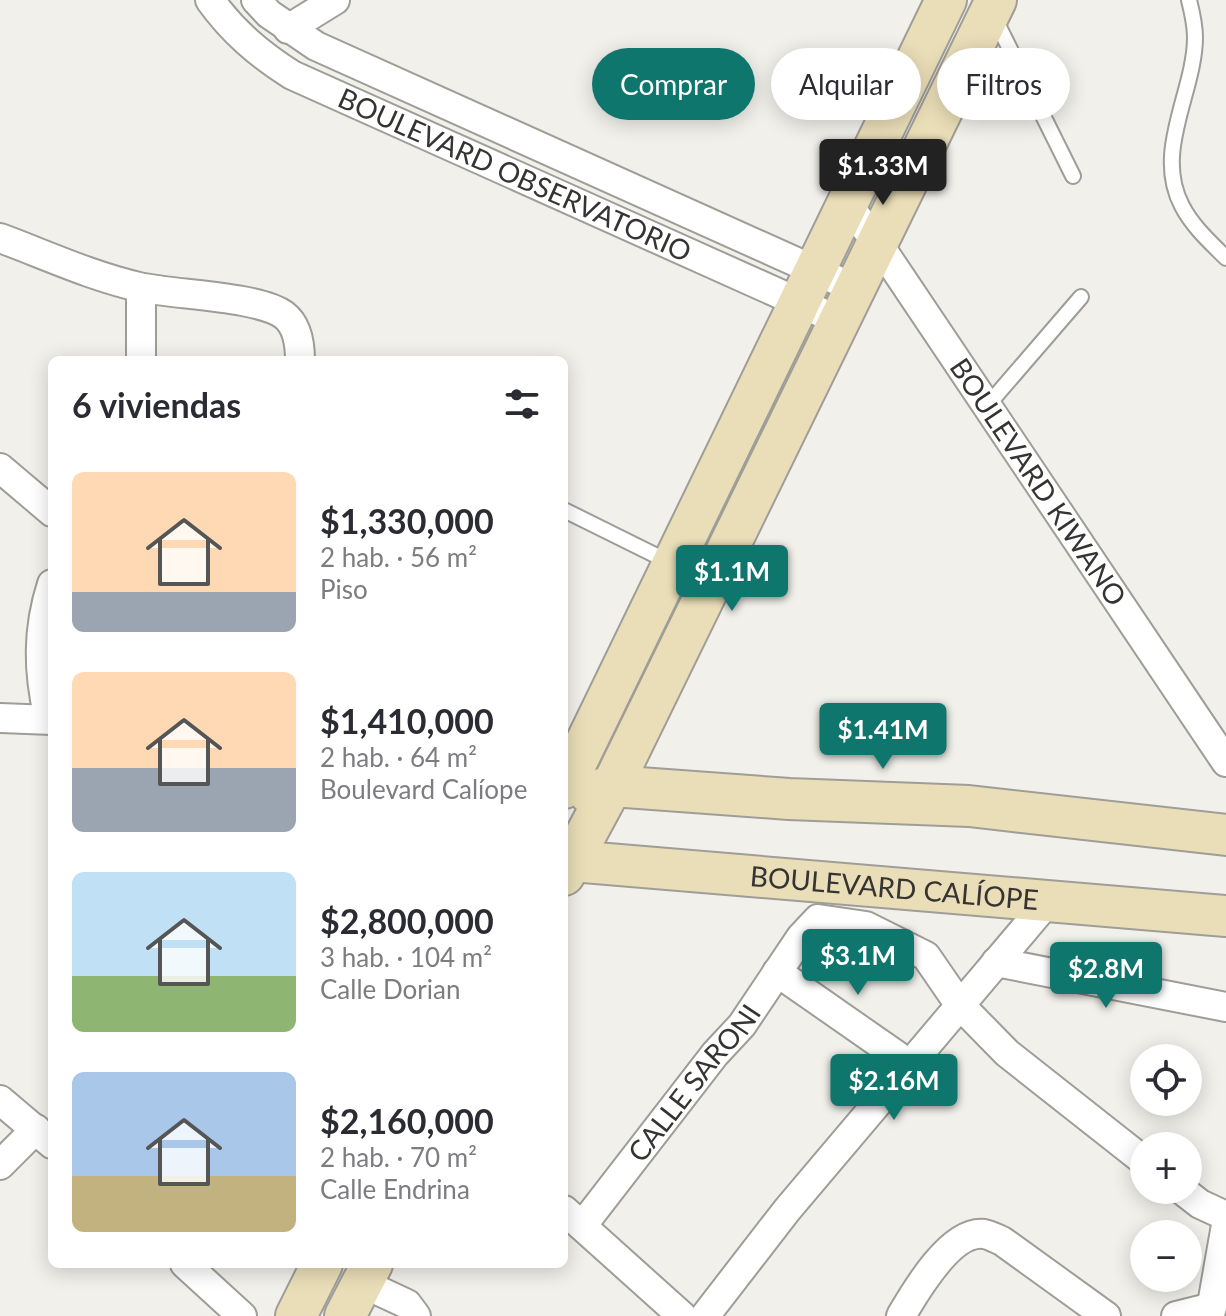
<!DOCTYPE html>
<html lang="es">
<head>
<meta charset="utf-8">
<style>
  :root { --surface:#fff; --page:#f7f7f7; --text:#2b2b33; --muted:#7c7c81; --accent:#0f766e }
  body { margin:0; font-family:Lato,sans-serif; background:var(--page); color:var(--text); height:100vh; display:flex; flex-direction:column; font-size:30px; white-space:nowrap }
  * { box-sizing:border-box; margin:0 }
  p { font-size:26px; color:var(--muted) }
  .icon { flex:none; width:44px; height:44px; fill:none; stroke:currentColor; stroke-width:2; stroke-linecap:round; stroke-linejoin:round }
  .map { position:relative; flex:1; overflow:hidden }
  .panel { position:absolute; left:48px; top:356px; width:520px; height:912px; display:flex; flex-direction:column; background:var(--surface); border-radius:12px; box-shadow:0 4px 20px #0003 }
  .panel>* { flex:none }
  .guide { position:absolute; left:592px; top:48px; width:514px; height:72px; display:flex; gap:16px }
  .fabs { position:absolute; left:1130px; top:1044px; display:grid; gap:16px }
  .fabs a { display:grid; place-items:center; width:72px; height:72px; border-radius:50%; background:var(--surface); box-shadow:0 4px 20px #0003; font-size:40px }
  .price { position:absolute; translate:-50% -68px; padding:0 18px; border-radius:8px; background:var(--accent); color:#fff; font-size:26px; line-height:52px; filter:drop-shadow(0 2px 4px #0008) }
  .price::after { content:''; position:absolute; left:50%; top:48px; width:24px; height:18px; margin-left:-12px; background:inherit; clip-path:polygon(0 0,100% 0,50% 100%) }
  .price.on { background:#222; color:#fff }
  ul { padding:0; list-style:none }
  li { display:flex; align-items:center; gap:24px; height:200px; padding:0 24px }
  li span { display:grid; place-items:center; flex:none; width:224px; height:160px; border-radius:12px; color:#555 }
  li>.icon { margin-inline-start:auto }
  span .icon { width:96px; height:96px; fill:#fffc; stroke-width:1 }
  li b { font-size:34px }
  h2 { display:flex; justify-content:space-between; align-items:center; height:96px; padding:0 24px; font-size:34px }
  .tag { padding:0 28px; border-radius:36px; background:var(--surface); box-shadow:0 4px 20px #0003; font-size:28px; line-height:72px }
  .tag.on { background:var(--accent); color:#fff }
  .map>svg:first-child { display:block }
  .lines { fill:none; stroke-linecap:round; stroke-linejoin:round }
  .lane-casing { stroke:#9f9d98; stroke-width:18 }
  .street-casing { stroke:#9f9d98; stroke-width:32 }
  .secondary-casing { stroke:#9f9d98; stroke-width:44 }
  .lane { stroke:#fff; stroke-width:14 }
  .street { stroke:#fff; stroke-width:28 }
  .secondary { stroke:#eadeb8; stroke-width:40 }
  .labels { text-anchor:middle; stroke-width:7; stroke-linejoin:round; paint-order:stroke }
  .street-label { font-size:28px; fill:#353432; stroke:#f2f0eb }
</style>
</head>
<body>
<div class="map">
<svg width="1226" height="1316" viewBox="0 0 1226 1316">
  <rect width="100%" height="100%" fill="#f2f0eb"/>
  <g class="lines">
    <defs>
      <g id="lane">
        <path d="M 1189,0 C 1192,12 1195,24 1195,37 C 1195,92 1153,151 1182,206 C 1193,227 1210,242 1226,258"/>
        <path d="M 995,19 L 1073,176"/>
        <path d="M 987,406 L 1081,297"/>
        <path d="M 564,510 L 669,562"/>
      </g>
      <g id="street">
        <path id="s1" d="M 210,0 C 233,32 259,54 292,75 L 838,320"/>
        <path d="M 256,0 L 269,14 L 316,46 L 854,288"/>
        <path d="M 288,29 L 335,0"/>
        <path id="s2" d="M 848,205 L 883,251 L 1226,762"/>
        <path d="M 0,238 C 46,255 91,276 139,287 C 174,295 258,296 284,315 C 297,325 300,345 300,360"/>
        <path d="M 141,360 L 141,288"/>
        <path d="M 0,468 L 52,512"/>
        <path d="M 0,718 L 52,720"/>
        <path d="M 49,719 C 38,672 37,630 52,584"/>
        <path d="M 996,962 L 1226,1007"/>
        <path d="M 777,972 L 909,1064"/>
        <path d="M 0,1100 L 52,1144"/>
        <path d="M 0,1165 L 36,1129"/>
        <path d="M 1182,1190 L 1200,1204 L 1226,1216"/>
        <path d="M 564,1210 L 682,1316"/>
        <path id="s3" d="M 582,1226 L 715,1054 L 742,1025 L 801,937 L 818,919 L 866,926 L 926,956 L 959,1004 L 1007,1053 L 1144,1161"/>
        <path d="M 185,1264 L 242,1316"/>
        <path d="M 362,1283 L 407,1304 L 416,1316"/>
        <path d="M 705,1316 L 787,1210 L 1050,899"/>
        <path d="M 901,1316 C 915,1292 951,1230 984,1234 C 990,1235 997,1239 1002,1241 L 1106,1316"/>
        <path d="M 1176,1316 L 1212,1307"/>
        <path d="M 1210,1316 L 1226,1225"/>
      </g>
      <g id="secondary">
        <path d="M 564,788 L 946,0"/>
        <path d="M 589,793 L 612,786 L 789,799 L 969,806 L 1226,835"/>
        <path id="s4" d="M 564,854 L 572,861 L 1226,916"/>
        <path d="M 564,875 L 612,786 L 996,0"/>
        <path d="M 296,1316 L 322,1264"/>
        <path d="M 345,1316 L 372,1264"/>
      </g>
    </defs>
    <use href="#lane" class="lane-casing"/>
    <use href="#street" class="street-casing"/>
    <use href="#secondary" class="secondary-casing"/>
    <use href="#lane" class="lane"/>
    <use href="#street" class="street"/>
    <use href="#secondary" class="secondary"/>
  </g>
  <g class="labels">
    <g class="street-label">
      <text dy="10" stroke="none"><textPath href="#s1" startOffset="356">BOULEVARD OBSERVATORIO</textPath></text>
      <text dy="10" stroke="none"><textPath href="#s2" startOffset="336">BOULEVARD KIWANO</textPath></text>
      <text dy="10" stroke="none"><textPath href="#s4" startOffset="334">BOULEVARD CALÍOPE</textPath></text>
      <text dy="10" stroke="none"><textPath href="#s3" startOffset="182">CALLE SARONI</textPath></text>
    </g>
  </g>
</svg>
<div class="fabs">
<a><svg class="icon" aria-label="locate" viewBox="0 0 24 24"><circle cx="12" cy="12" r="6"/><path d="M12 2v4M12 18v4M2 12h4M18 12h4"/></svg></a>
<a>+</a>
<a>−</a>
</div>
<b class="price on" style="left:883px;top:207px">$1.33M</b>
<b class="price" style="left:732px;top:613px">$1.1M</b>
<b class="price" style="left:883px;top:771px">$1.41M</b>
<b class="price" style="left:858px;top:997px">$3.1M</b>
<b class="price" style="left:1106px;top:1010px">$2.8M</b>
<b class="price" style="left:894px;top:1122px">$2.16M</b>
<div class="guide">
<a class="tag on">Comprar</a>
<a class="tag">Alquilar</a>
<a class="tag">Filtros</a>
</div>
<section class="panel">
<h2>6 viviendas<svg class="icon" aria-label="filters" viewBox="0 0 24 24"><path d="M4 7h16M4 17h16"/><circle cx="9" cy="7" r="2"/><circle cx="15" cy="17" r="2"/></svg></h2>
<ul>
<li><span style="background:linear-gradient(#ffd9b3 75%,#9aa5b1 0)"><svg class="icon" aria-label="home" viewBox="0 0 24 24"><path d="M3 11l9-7 9 7M6 9v11h12V9"/></svg></span><div><b>$1,330,000</b><p>2 hab. · 56 m²</p><p>Piso</p></div></li>
<li><span style="background:linear-gradient(#ffd9b3 60%,#9aa5b1 0)"><svg class="icon" aria-label="home" viewBox="0 0 24 24"><path d="M3 11l9-7 9 7M6 9v11h12V9"/></svg></span><div><b>$1,410,000</b><p>2 hab. · 64 m²</p><p>Boulevard Calíope</p></div></li>
<li><span style="background:linear-gradient(#bfe0f5 65%,#8fb573 0)"><svg class="icon" aria-label="home" viewBox="0 0 24 24"><path d="M3 11l9-7 9 7M6 9v11h12V9"/></svg></span><div><b>$2,800,000</b><p>3 hab. · 104 m²</p><p>Calle Dorian</p></div></li>
<li><span style="background:linear-gradient(#a9c7e8 65%,#c2b280 0)"><svg class="icon" aria-label="home" viewBox="0 0 24 24"><path d="M3 11l9-7 9 7M6 9v11h12V9"/></svg></span><div><b>$2,160,000</b><p>2 hab. · 70 m²</p><p>Calle Endrina</p></div></li>
</ul>
</section>
</div>
</body>
</html>
